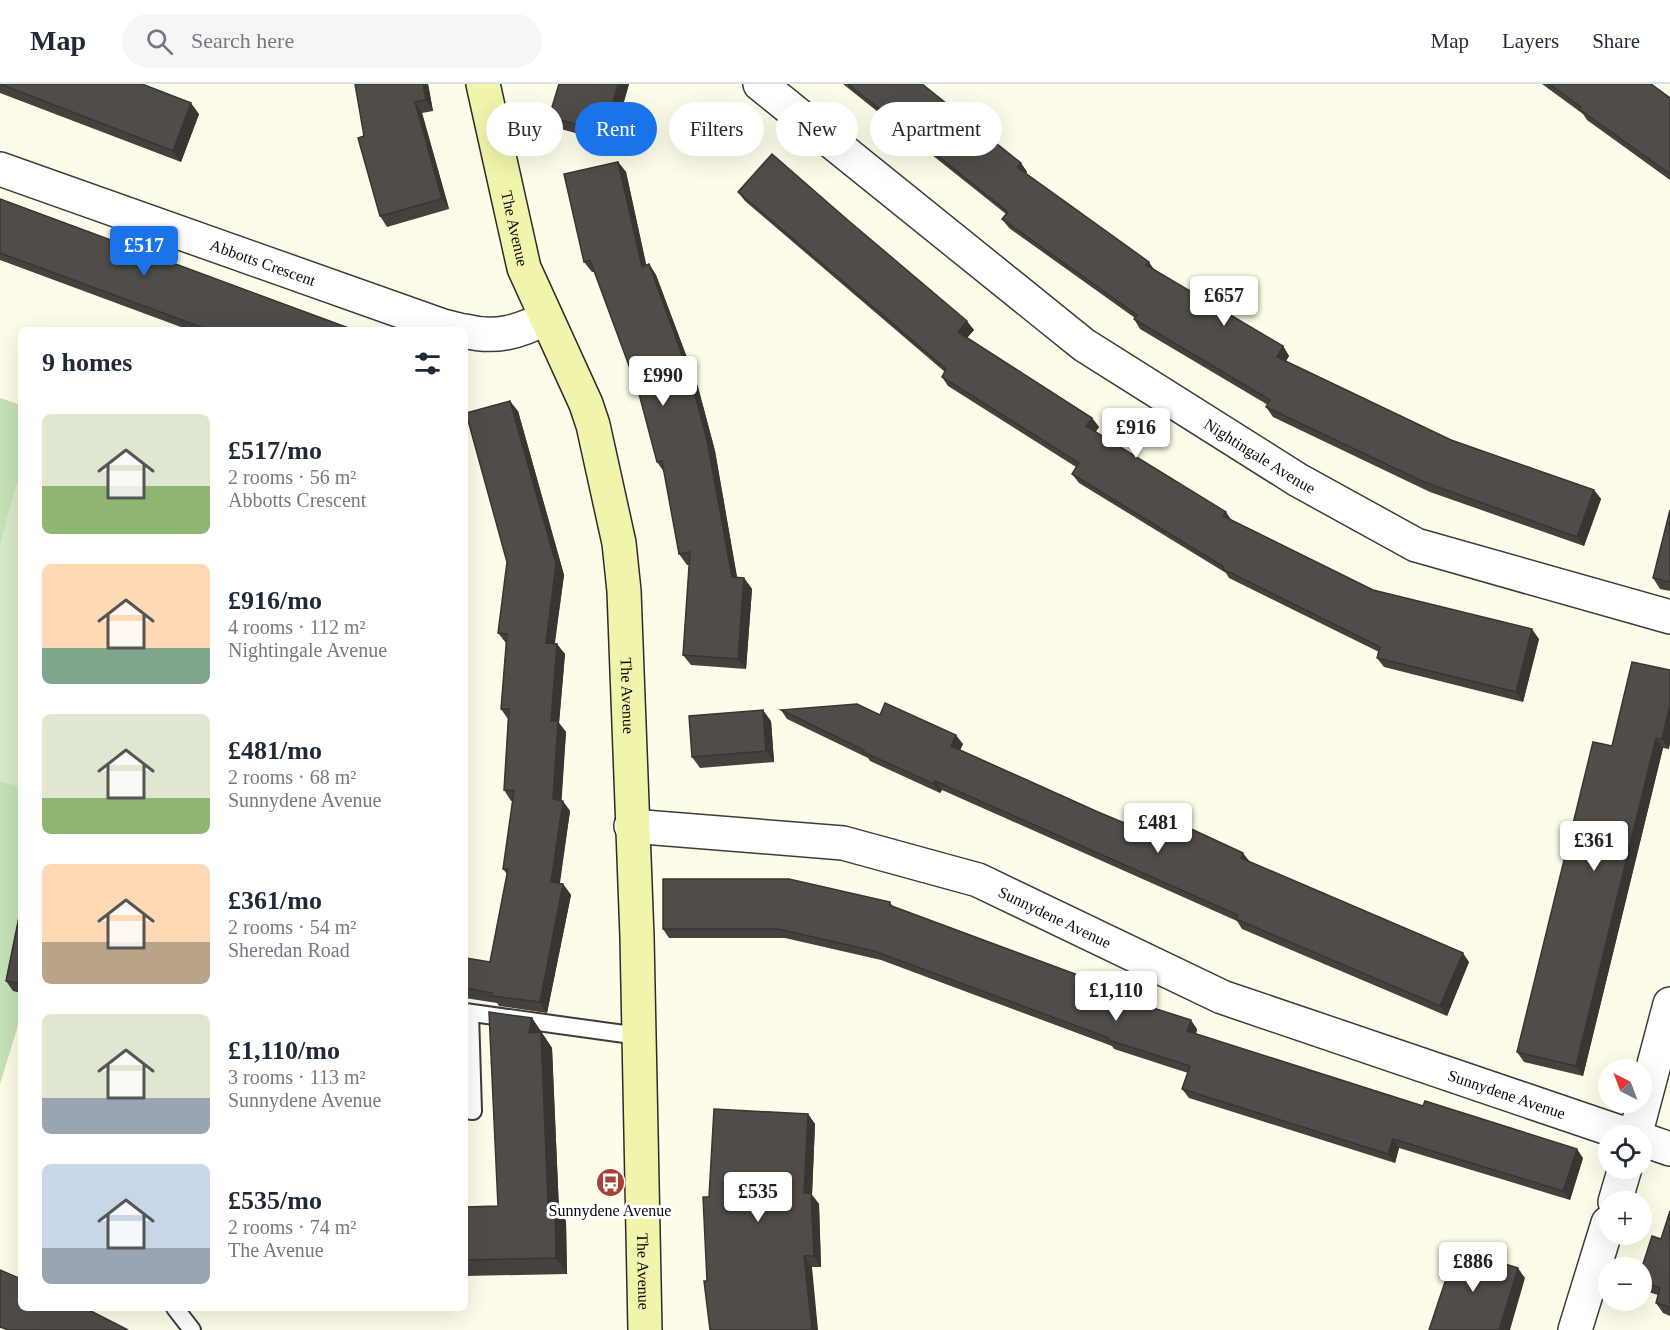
<!DOCTYPE html>
<html lang="en">
<head>
<meta charset="utf-8">
<style>
  :root { --surface:#fff; --page:#f6f6f7; --text:#1f2937; --muted:#747a83; --line:#e0e1e3; --accent:#1a73e8 }
  body { margin:0; font-family:"Times New Roman",serif; background:var(--page); color:var(--text); height:100vh; display:flex; flex-direction:column; font-size:22px; white-space:nowrap }
  * { box-sizing:border-box; margin:0 }
  p { font-size:20px; color:var(--muted) }
  .icon { flex:none; width:33px; height:33px; fill:none; stroke:currentColor; stroke-width:2; stroke-linecap:round; stroke-linejoin:round }
  .map { position:relative; flex:1; overflow:hidden }
  .sheet { position:absolute; left:18px; top:243px; width:450px; height:984px; display:flex; flex-direction:column; background:var(--surface); border-radius:9px; box-shadow:0 6px 24px #0002 }
  .sheet>* { flex:none }
  .guide { position:absolute; left:486px; top:18px; width:570px; height:54px; display:flex; gap:12px }
  .needle { width:39px; rotate:318deg }
  .fabs { position:absolute; left:1598px; top:975px; display:grid; gap:12px }
  .fabs a { display:grid; place-items:center; width:54px; height:54px; border-radius:50%; background:var(--surface); box-shadow:0 6px 24px #0002; font-size:30px }
  .price { position:absolute; translate:-50% -51px; padding:0 14px; border-radius:6px; background:#fff; color:#222; font-size:20px; line-height:39px; filter:drop-shadow(0 2px 3px #0008) }
  .price::after { content:''; position:absolute; left:50%; top:36px; width:18px; height:14px; margin-left:-9px; background:inherit; clip-path:polygon(0 0,100% 0,50% 100%) }
  .price.current { background:var(--accent); color:#fff }
  ul { padding:0; list-style:none }
  li { display:flex; align-items:center; gap:18px; height:150px; padding:0 24px }
  li span { display:grid; place-items:center; flex:none; width:168px; height:120px; border-radius:9px; color:#555 }
  li>.icon { margin-inline-start:auto }
  span .icon { width:72px; height:72px; fill:#fffc; stroke-width:1 }
  li b { font-size:26px }
  h2 { display:flex; justify-content:space-between; align-items:center; height:72px; padding:0 24px; font-size:26px }
  .pill { padding:0 21px; border-radius:27px; background:var(--surface); box-shadow:0 6px 24px #0002; font-size:21px; line-height:54px }
  .pill.current { background:var(--accent); color:#fff }
  header { display:flex; align-items:center; gap:36px; box-sizing:border-box; height:84px; padding:0 30px; background:var(--surface); border-bottom:2px solid var(--line) }
  header strong { font-size:28px }
  nav { display:flex; gap:33px; margin-inline-start:auto; font-size:21px }
  .search { width:420px; height:54px; background:var(--page); display:flex; align-items:center; gap:15px; box-sizing:border-box; padding:0 21px; border-radius:33px; color:var(--muted); font-size:22px }
  .map>svg:first-child { display:block }
  .green { fill:#c6e2b7 }
  .pitch { fill:#d8eac8 }
  .lines { fill:none; stroke-linecap:round; stroke-linejoin:round }
  .lane-casing { stroke:#3c3c3c; stroke-width:20 }
  .street-casing { stroke:#3c3c3c; stroke-width:36 }
  .secondary-casing { stroke:#2b2b2b; stroke-width:36 }
  .lane { stroke:#fff; stroke-width:16 }
  .street { stroke:#fff; stroke-width:33 }
  .secondary { stroke:#f1f5ab; stroke-width:33 }
  .wall { fill:#46413d }
  .shaded-wall { fill:#393532 }
  .building { fill:#514c47; stroke:#393532; stroke-width:1.5 }
  .labels { text-anchor:middle; stroke-width:6; stroke-linejoin:round; paint-order:stroke }
  .street-label { font-size:16px; fill:#090909; stroke:#fff }
  .poi-label { font-size:16px; fill:#090909; stroke:#fff }
</style>
</head>
<body>
<header>
<strong>Map</strong>
<div class="search"><svg class="icon" aria-label="search" viewBox="0 0 24 24"><circle cx="10" cy="10" r="6"/><path d="M15 15l6 6"/></svg>Search here</div>
<nav><a>Map</a><a>Layers</a><a>Share</a></nav>
</header>
<div class="map">
<svg width="1670" height="1246" viewBox="0 0 1670 1246">
  <rect width="100%" height="100%" fill="#fcfce8"/>
  <path class="green" d="M 0,314 L 21,321 L 21,932 L 0,1000 Z"/>
  <path class="pitch" d="M 16,400 L 21,402 L 21,703 L 0,697 L 0,460 Z"/>
  <g class="lines">
    <defs>
      <g id="lane">
        <path d="M 465,928 L 639,952"/>
        <path d="M 465,1026 L 473,1027 L 470,929"/>
        <path d="M 175,1224 L 192,1246"/>
      </g>
      <g id="street">
        <path id="s1" d="M 760,0 L 1084,261 L 1298,396 L 1416,461 L 1670,533"/>
        <path id="s2" d="M 0,85 L 443,242 L 459,246"/>
        <path d="M 465,247 C 495,255 519,248 546,234"/>
        <path id="s3" d="M 631,742 L 843,759 L 978,796 L 1222,913 L 1631,1052"/>
        <path d="M 1635,1052 L 1670,920"/>
        <path d="M 1641,1055 L 1670,1065"/>
        <path d="M 1615,1118 L 1625,1084"/>
        <path d="M 1575,1246 L 1608,1139"/>
      </g>
      <g id="secondary">
        <path id="s4" d="M 483,0 L 524,184 L 586,320 L 593,341 L 619,459 L 624,507 L 637,853 L 645,1246"/>
      </g>
    </defs>
    <use href="#lane" class="lane-casing"/>
    <use href="#street" class="street-casing"/>
    <use href="#secondary" class="secondary-casing"/>
    <use href="#lane" class="lane"/>
    <use href="#street" class="street"/>
    <use href="#secondary" class="secondary"/>
  </g>
  <g class="wall">
    <path d="M 0,0 L 199,30 L 181,78 L 0,9 Z"/>
    <path d="M 428,0 L 433,27 L 422,29 L 449,125 L 387,143 L 380,132 L 364,52 Z"/>
    <path d="M 629,0 L 612,59 L 557,44 L 549,33 Z"/>
    <path d="M 843,0 L 922,0 L 1021,79 L 1027,88 L 1026,90 L 1155,186 L 1283,262 L 1289,272 L 1286,277 L 1451,356 L 1594,406 L 1601,415 L 1584,462 L 1430,408 L 1273,333 L 1266,323 L 1268,321 L 1140,245 L 1134,235 L 1135,234 L 1009,144 L 1002,135 L 1006,130 Z"/>
    <path d="M 1542,0 L 1651,0 L 1670,14 L 1670,96 L 1587,36 L 1583,30 Z"/>
    <path d="M 618,78 L 626,88 L 646,181 L 649,180 L 656,191 L 698,303 L 715,367 L 737,494 L 744,494 L 752,505 L 746,585 L 691,581 L 683,571 L 689,481 L 687,481 L 679,470 L 664,388 L 657,378 L 638,306 L 595,188 L 592,188 L 584,178 Z"/>
    <path d="M 738,108 L 850,138 L 974,246 L 967,254 L 1092,334 L 1099,343 L 1095,348 L 1232,436 L 1373,506 L 1539,555 L 1523,618 L 1384,583 L 1377,574 L 1379,568 L 1229,494 L 1226,489 L 1079,399 L 1072,390 L 1076,383 L 948,302 L 942,293 L 945,288 L 745,117 Z"/>
    <path d="M 0,115 L 354,246 L 189,246 L 0,176 Z"/>
    <path d="M 518,327 L 564,491 L 555,559 L 565,570 L 559,639 L 566,648 L 561,716 L 570,727 L 560,799 L 563,800 L 571,811 L 547,929 L 499,922 L 497,919 L 465,914 L 465,874 L 490,878 L 507,790 L 503,785 L 513,717 L 511,717 L 504,706 L 508,635 L 501,625 L 506,559 L 498,549 L 507,478 Z"/>
    <path d="M 1670,426 L 1670,507 L 1660,505 L 1653,494 Z"/>
    <path d="M 1670,586 L 1669,665 L 1663,664 L 1583,992 L 1524,978 L 1517,968 L 1612,662 Z"/>
    <path d="M 781,626 L 880,631 L 963,660 L 960,666 L 1098,728 L 1165,756 L 1248,777 L 1469,878 L 1447,932 L 1242,845 L 1237,837 L 942,706 L 940,709 L 870,677 L 868,674 L 787,635 Z"/>
    <path d="M 771,637 L 774,678 L 700,684 L 692,673 Z"/>
    <path d="M 890,818 L 893,823 L 1197,945 L 1196,950 L 1583,1074 L 1570,1116 L 1399,1064 L 1395,1079 L 1189,1014 L 1182,1005 L 1188,989 L 1114,965 L 1112,962 L 881,876 L 785,854 L 669,854 L 663,845 Z"/>
    <path d="M 21,823 L 21,909 L 13,907 L 6,897 Z"/>
    <path d="M 532,934 L 552,964 L 559,1126 L 566,1137 L 567,1190 L 465,1192 L 465,1123 L 498,1122 Z"/>
    <path d="M 808,1030 L 815,1040 L 812,1111 L 819,1120 L 821,1183 L 812,1183 L 707,1197 L 709,1113 Z"/>
    <path d="M 1670,1127 L 1670,1232 L 1663,1229 L 1656,1219 L 1658,1211 L 1645,1207 L 1641,1201 L 1641,1186 L 1661,1155 Z"/>
  </g>
  <g class="shaded-wall">
    <path d="M 423,0 L 428,0 L 433,27 L 426,16 Z"/>
    <path d="M 618,0 L 629,0 L 612,59 L 605,48 Z"/>
    <path d="M 415,18 L 422,29 L 449,125 L 442,115 Z"/>
    <path d="M 191,19 L 199,30 L 181,78 L 173,67 Z"/>
    <path d="M 618,78 L 626,88 L 649,193 L 642,183 Z"/>
    <path d="M 1021,79 L 1027,88 L 1024,92 L 1017,83 Z"/>
    <path d="M 1149,178 L 1155,187 L 1146,181 Z"/>
    <path d="M 649,180 L 656,191 L 698,303 L 715,367 L 739,504 L 732,493 Z"/>
    <path d="M 967,237 L 974,246 L 964,257 L 958,248 Z"/>
    <path d="M 1283,262 L 1289,272 L 1283,282 L 1277,273 Z"/>
    <path d="M 510,317 L 518,327 L 564,491 L 553,569 L 546,559 Z"/>
    <path d="M 1092,334 L 1099,343 L 1093,352 L 1086,342 Z"/>
    <path d="M 1594,406 L 1601,415 L 1584,462 L 1577,453 Z"/>
    <path d="M 1226,428 L 1232,437 L 1223,432 Z"/>
    <path d="M 744,494 L 752,505 L 746,585 L 738,575 Z"/>
    <path d="M 1532,545 L 1539,555 L 1523,618 L 1516,608 Z"/>
    <path d="M 557,560 L 565,570 L 559,639 L 566,648 L 561,726 L 553,715 L 551,637 Z"/>
    <path d="M 1670,620 L 1670,660 L 1669,665 L 1662,655 Z"/>
    <path d="M 763,626 L 771,637 L 774,678 L 766,667 Z"/>
    <path d="M 956,651 L 963,660 L 957,672 L 951,662 Z"/>
    <path d="M 1656,654 L 1663,664 L 1583,992 L 1576,982 Z"/>
    <path d="M 935,697 L 942,706 L 940,709 L 934,700 Z"/>
    <path d="M 563,717 L 570,727 L 558,808 L 551,798 Z"/>
    <path d="M 1243,769 L 1250,778 L 1241,774 Z"/>
    <path d="M 563,800 L 571,811 L 547,929 L 540,918 Z"/>
    <path d="M 1463,869 L 1469,878 L 1447,932 L 1440,922 Z"/>
    <path d="M 1102,900 L 1109,910 L 1106,917 L 1100,907 Z"/>
    <path d="M 532,934 L 552,964 L 559,1126 L 566,1137 L 567,1190 L 556,1174 L 548,1121 L 529,949 Z"/>
    <path d="M 1191,936 L 1197,945 L 1194,957 L 1187,947 Z"/>
    <path d="M 808,1030 L 815,1040 L 812,1111 L 819,1120 L 821,1183 L 814,1172 L 804,1109 Z"/>
    <path d="M 1393,1055 L 1399,1064 L 1395,1079 L 1388,1070 Z"/>
    <path d="M 1577,1065 L 1583,1074 L 1570,1116 L 1563,1107 Z"/>
    <path d="M 804,1172 L 812,1183 L 818,1246 L 812,1246 Z"/>
    <path d="M 1518,1184 L 1525,1194 L 1510,1246 L 1499,1246 Z"/>
  </g>
  <g class="building">
    <path d="M 0,0 L 142,0 L 191,19 L 173,67 Z"/>
    <path d="M 355,0 L 423,0 L 426,16 L 415,18 L 442,115 L 380,132 L 358,54 L 364,52 Z"/>
    <path d="M 559,0 L 618,0 L 605,48 L 549,33 Z"/>
    <path d="M 848,0 L 922,0 L 1021,79 L 1017,83 L 1149,178 L 1146,181 L 1283,262 L 1277,273 L 1451,356 L 1594,406 L 1577,453 L 1424,398 L 1266,323 L 1270,316 L 1134,235 L 1137,231 L 1002,135 L 1008,128 Z"/>
    <path d="M 1549,0 L 1651,0 L 1670,14 L 1670,90 L 1579,25 L 1581,23 Z"/>
    <path d="M 772,70 L 850,138 L 967,237 L 958,248 L 1092,334 L 1086,342 L 1226,428 L 1223,432 L 1373,506 L 1532,545 L 1516,608 L 1377,574 L 1380,563 L 1223,485 L 1224,483 L 1072,390 L 1079,379 L 942,293 L 946,285 L 738,108 Z"/>
    <path d="M 618,78 L 642,183 L 649,180 L 690,293 L 698,322 L 707,356 L 732,493 L 744,494 L 738,575 L 683,571 L 690,468 L 679,470 L 662,377 L 657,378 L 638,306 L 590,176 L 584,178 L 564,90 Z"/>
    <path d="M 0,115 L 354,246 L 209,246 L 0,169 Z"/>
    <path d="M 510,317 L 556,480 L 546,559 L 557,560 L 551,637 L 558,637 L 553,715 L 563,717 L 551,798 L 563,800 L 540,918 L 492,912 L 492,909 L 465,904 L 465,874 L 490,878 L 508,785 L 503,785 L 514,707 L 504,706 L 509,625 L 501,625 L 507,550 L 498,549 L 507,478 L 466,329 Z"/>
    <path d="M 1670,426 L 1670,498 L 1653,494 Z"/>
    <path d="M 1632,578 L 1670,586 L 1670,620 L 1662,655 L 1656,654 L 1576,982 L 1517,968 L 1593,658 L 1612,662 Z"/>
    <path d="M 885,619 L 956,651 L 951,662 L 1098,728 L 1165,756 L 1174,737 L 1243,769 L 1241,774 L 1463,869 L 1440,922 L 1236,835 L 1238,831 L 935,697 L 934,700 L 863,668 L 864,666 L 781,626 L 857,620 L 880,631 Z"/>
    <path d="M 763,626 L 766,667 L 692,673 L 689,632 Z"/>
    <path d="M 663,795 L 789,795 L 890,818 L 889,821 L 1102,900 L 1100,907 L 1191,936 L 1187,947 L 1423,1022 L 1425,1017 L 1577,1065 L 1563,1107 L 1393,1055 L 1388,1070 L 1182,1005 L 1190,982 L 1108,956 L 1109,954 L 874,867 L 778,845 L 663,845 Z"/>
    <path d="M 21,823 L 21,900 L 6,897 Z"/>
    <path d="M 489,928 L 532,934 L 529,949 L 541,948 L 548,1121 L 555,1121 L 556,1174 L 465,1176 L 465,1123 L 498,1122 Z"/>
    <path d="M 714,1025 L 808,1030 L 804,1109 L 811,1109 L 814,1172 L 804,1172 L 812,1246 L 710,1246 L 704,1197 L 707,1197 L 703,1113 L 709,1113 Z"/>
    <path d="M 1670,1127 L 1670,1223 L 1656,1219 L 1660,1204 L 1641,1197 L 1641,1186 L 1652,1152 L 1661,1155 Z"/>
    <path d="M 1450,1163 L 1518,1184 L 1499,1246 L 1429,1246 L 1446,1195 L 1440,1193 Z"/>
    <path d="M 0,1186 L 21,1195 L 21,1224 L 85,1224 L 128,1246 L 8,1246 L 0,1243 Z"/>
  </g>
  <defs>
    <symbol id="bus-disc" viewBox="-11 -11 22 22"><circle r="9.5" fill="#a84133" stroke="#fff"/><path d="M-5-6H5V4H4V6H2V4H-2V6H-4V4H-5ZM-3.5-4V0h7V-4ZM-3.5 1.2v1.5H-2V1.2ZM2 1.2v1.5H3.5V1.2Z" fill="#fff"/></symbol>
  </defs>
  <g fill-rule="evenodd">
    <use href="#bus-disc" x="594" y="1082" width="33" height="33"/>
  </g>
  <g class="labels">
    <g class="street-label">
      <text dy="6" stroke="none"><textPath href="#s4" startOffset="148">The Avenue</textPath></text>
      <text dy="6" stroke="none"><textPath href="#s2" startOffset="279">Abbotts Crescent</textPath></text>
      <text dy="6" stroke="none"><textPath href="#s1" startOffset="624">Nightingale Avenue</textPath></text>
      <text dy="6" stroke="none"><textPath href="#s4" startOffset="634">The Avenue</textPath></text>
      <text dy="6" stroke="none"><textPath href="#s3" startOffset="438">Sunnydene Avenue</textPath></text>
      <text dy="6" stroke="none"><textPath href="#s3" startOffset="924">Sunnydene Avenue</textPath></text>
      <text dy="6" stroke="none"><textPath href="#s4" startOffset="1210">The Avenue</textPath></text>
    </g>
    <g class="poi-label">
      <text x="610" y="1132">Sunnydene Avenue</text>
    </g>
  </g>
</svg>
<div class="fabs">
<a><svg class="needle" viewBox="-14 -14 28 28"><path d="M0-13l5 13h-10z" fill="#e53935"/><path d="M0 13l5-13h-10z" fill="#747a83"/></svg></a>
<a><svg class="icon" aria-label="locate" viewBox="0 0 24 24"><circle cx="12" cy="12" r="6"/><path d="M12 2v4M12 18v4M2 12h4M18 12h4"/></svg></a>
<a>+</a>
<a>−</a>
</div>
<b class="price current" style="left:144px;top:193px">£517</b>
<b class="price" style="left:1224px;top:243px">£657</b>
<b class="price" style="left:663px;top:323px">£990</b>
<b class="price" style="left:1136px;top:375px">£916</b>
<b class="price" style="left:1158px;top:770px">£481</b>
<b class="price" style="left:1594px;top:788px">£361</b>
<b class="price" style="left:1116px;top:938px">£1,110</b>
<b class="price" style="left:758px;top:1139px">£535</b>
<b class="price" style="left:1473px;top:1209px">£886</b>
<div class="guide">
<a class="pill">Buy</a>
<a class="pill current">Rent</a>
<a class="pill">Filters</a>
<a class="pill">New</a>
<a class="pill">Apartment</a>
</div>
<section class="sheet">
<h2>9 homes<svg class="icon" aria-label="filters" viewBox="0 0 24 24"><path d="M4 7h16M4 17h16"/><circle cx="9" cy="7" r="2"/><circle cx="15" cy="17" r="2"/></svg></h2>
<ul>
<li><span style="background:linear-gradient(#dfe7d0 60%,#8fb573 0)"><svg class="icon" aria-label="home" viewBox="0 0 24 24"><path d="M3 11l9-7 9 7M6 9v11h12V9"/></svg></span><div><b>£517/mo</b><p>2 rooms · 56 m²</p><p>Abbotts Crescent</p></div></li>
<li><span style="background:linear-gradient(#ffd9b3 70%,#7fa58c 0)"><svg class="icon" aria-label="home" viewBox="0 0 24 24"><path d="M3 11l9-7 9 7M6 9v11h12V9"/></svg></span><div><b>£916/mo</b><p>4 rooms · 112 m²</p><p>Nightingale Avenue</p></div></li>
<li><span style="background:linear-gradient(#dfe7d0 70%,#8fb573 0)"><svg class="icon" aria-label="home" viewBox="0 0 24 24"><path d="M3 11l9-7 9 7M6 9v11h12V9"/></svg></span><div><b>£481/mo</b><p>2 rooms · 68 m²</p><p>Sunnydene Avenue</p></div></li>
<li><span style="background:linear-gradient(#ffd9b3 65%,#b9a48a 0)"><svg class="icon" aria-label="home" viewBox="0 0 24 24"><path d="M3 11l9-7 9 7M6 9v11h12V9"/></svg></span><div><b>£361/mo</b><p>2 rooms · 54 m²</p><p>Sheredan Road</p></div></li>
<li><span style="background:linear-gradient(#dfe7d0 70%,#9aa5b1 0)"><svg class="icon" aria-label="home" viewBox="0 0 24 24"><path d="M3 11l9-7 9 7M6 9v11h12V9"/></svg></span><div><b>£1,110/mo</b><p>3 rooms · 113 m²</p><p>Sunnydene Avenue</p></div></li>
<li><span style="background:linear-gradient(#c9d6e8 70%,#9aa5b1 0)"><svg class="icon" aria-label="home" viewBox="0 0 24 24"><path d="M3 11l9-7 9 7M6 9v11h12V9"/></svg></span><div><b>£535/mo</b><p>2 rooms · 74 m²</p><p>The Avenue</p></div></li>
</ul>
</section>
</div>
</body>
</html>
